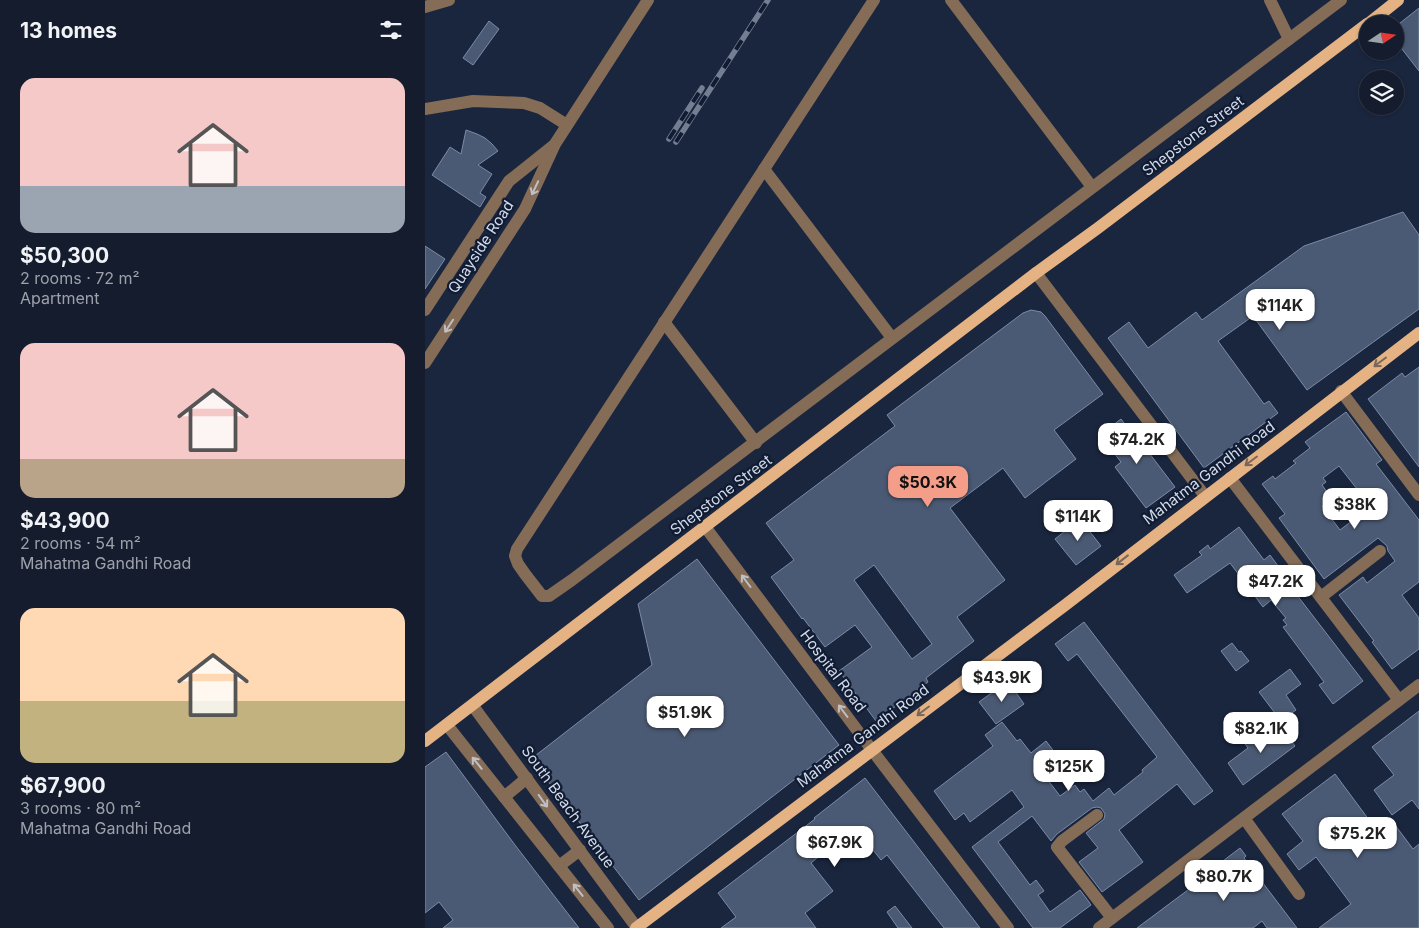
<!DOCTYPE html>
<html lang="en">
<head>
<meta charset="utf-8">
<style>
  :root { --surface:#141c2e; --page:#21293a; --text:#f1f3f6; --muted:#9da1aa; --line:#333a4a; --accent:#f49e89 }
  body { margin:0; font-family:Inter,sans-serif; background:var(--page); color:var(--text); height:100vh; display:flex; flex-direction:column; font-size:19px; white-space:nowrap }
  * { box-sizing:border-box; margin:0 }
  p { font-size:16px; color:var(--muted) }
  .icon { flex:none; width:28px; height:28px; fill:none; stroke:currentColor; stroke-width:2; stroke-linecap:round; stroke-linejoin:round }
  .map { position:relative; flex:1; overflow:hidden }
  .side { display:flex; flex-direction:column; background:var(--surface); width:425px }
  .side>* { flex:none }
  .needle { width:32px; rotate:77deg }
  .controls { position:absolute; left:934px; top:15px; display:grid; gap:10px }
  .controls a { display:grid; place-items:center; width:45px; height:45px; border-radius:50%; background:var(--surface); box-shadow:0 1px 4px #0004,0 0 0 1px var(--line); font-size:25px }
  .price { position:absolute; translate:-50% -42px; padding:0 11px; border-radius:10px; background:#fff; color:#222; font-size:16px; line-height:32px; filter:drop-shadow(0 1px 2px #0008) }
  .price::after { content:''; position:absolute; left:50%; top:30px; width:15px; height:11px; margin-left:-8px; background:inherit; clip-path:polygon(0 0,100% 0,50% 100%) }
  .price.on { background:var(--accent); color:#111 }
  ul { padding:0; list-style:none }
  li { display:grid; align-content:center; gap:10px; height:265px; padding:0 20px }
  li span { display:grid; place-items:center; height:155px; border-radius:15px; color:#555 }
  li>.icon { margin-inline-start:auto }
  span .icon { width:90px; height:90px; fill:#fffc; stroke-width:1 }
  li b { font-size:21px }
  h2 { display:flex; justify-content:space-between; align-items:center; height:60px; padding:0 20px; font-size:21px }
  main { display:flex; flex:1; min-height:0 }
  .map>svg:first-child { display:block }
  .building { fill:#4b5a74; stroke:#7b8ba7; fill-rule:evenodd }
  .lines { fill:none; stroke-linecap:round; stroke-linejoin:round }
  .minor { stroke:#856c56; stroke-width:12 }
  .major { stroke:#e4b283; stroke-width:12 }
  .rail-casing { stroke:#747e92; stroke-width:5.5 }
  .rail { stroke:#111c33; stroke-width:4; stroke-dasharray:11; stroke-linecap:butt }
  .oneway { stroke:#bfbfc6 }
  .oneway2 { stroke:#7a675b }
  .labels { text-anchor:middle; stroke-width:4.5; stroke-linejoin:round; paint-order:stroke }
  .street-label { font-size:15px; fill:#d2dbeb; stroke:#111c33 }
</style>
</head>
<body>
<main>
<section class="side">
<h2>13 homes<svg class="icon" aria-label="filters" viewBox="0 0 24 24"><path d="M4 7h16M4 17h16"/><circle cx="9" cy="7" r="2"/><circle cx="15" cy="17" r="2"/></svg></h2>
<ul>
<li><span style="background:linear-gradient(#f6c9c9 70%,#9aa5b1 0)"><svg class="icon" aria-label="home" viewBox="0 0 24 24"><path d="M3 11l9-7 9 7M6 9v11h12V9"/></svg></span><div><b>$50,300</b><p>2 rooms · 72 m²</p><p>Apartment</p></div></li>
<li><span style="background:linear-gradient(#f6c9c9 75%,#b9a48a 0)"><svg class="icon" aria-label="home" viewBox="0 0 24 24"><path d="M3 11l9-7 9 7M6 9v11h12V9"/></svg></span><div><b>$43,900</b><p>2 rooms · 54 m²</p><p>Mahatma Gandhi Road</p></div></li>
<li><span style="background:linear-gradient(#ffd9b3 60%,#c2b280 0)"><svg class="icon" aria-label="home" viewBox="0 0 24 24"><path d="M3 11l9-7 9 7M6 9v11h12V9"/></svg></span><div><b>$67,900</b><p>3 rooms · 80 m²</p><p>Mahatma Gandhi Road</p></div></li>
</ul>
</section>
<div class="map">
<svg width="994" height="928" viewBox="0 0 994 928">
  <rect width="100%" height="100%" fill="#1a263e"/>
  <g class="building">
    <path d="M 994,8 L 994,71 L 970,40 L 970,27 Z"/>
    <path d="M 64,21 L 74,29 L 48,65 L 38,58 Z"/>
    <path d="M 41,130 L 52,134 L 60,138 L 67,144 L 73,151 L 53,165 L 67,174 L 55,193 L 61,197 L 55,207 L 7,175 L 25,147 L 36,154 Z"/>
    <path d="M 978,212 L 994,235 L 994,309 L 882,390 L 828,316 L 793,341 L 839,404 L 844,401 L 853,413 L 779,468 L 683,338 L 704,322 L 723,348 L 771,312 L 777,320 L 879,246 Z"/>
    <path d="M 0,246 L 20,259 L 0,289 Z"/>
    <path d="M 606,310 L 616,312 L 620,316 L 678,394 L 629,430 L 651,459 L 622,481 L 600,498 L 578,468 L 525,508 L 580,580 L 532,617 L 549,641 L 501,678 L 503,682 L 451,721 L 414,671 L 447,647 L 430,625 L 400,647 L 378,618 L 377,619 L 346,577 L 369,560 L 341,523 L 470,426 L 462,415 L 598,313 ZM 449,565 L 507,644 L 487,659 L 429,580 Z"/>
    <path d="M 994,367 L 994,467 L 943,399 L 977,373 L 980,377 Z"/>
    <path d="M 921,412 L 957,460 L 951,464 L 994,520 L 994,582 L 977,595 L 994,618 L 994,649 L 967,669 L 947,642 L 949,641 L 914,595 L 938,577 L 942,583 L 970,561 L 963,551 L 962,546 L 953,538 L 899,579 L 854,518 L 860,514 L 837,484 L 848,476 L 850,479 L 871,463 L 868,461 L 885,448 L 880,442 ZM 914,466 L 932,489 L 927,492 L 940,511 L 915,530 L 897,506 L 907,499 L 897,485 L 901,482 L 898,478 Z"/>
    <path d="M 696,419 L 716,446 L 718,445 L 750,487 L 721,508 L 690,467 L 696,462 L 675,435 Z"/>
    <path d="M 655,519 L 676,546 L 651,565 L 630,539 Z"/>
    <path d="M 814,527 L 839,560 L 845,555 L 867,585 L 865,586 L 938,681 L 908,704 L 894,685 L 899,682 L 858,627 L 862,625 L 858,620 L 861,618 L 846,600 L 838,607 L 805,563 L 762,593 L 749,575 L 777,555 L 774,552 L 783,545 L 785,549 Z"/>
    <path d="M 272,559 L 414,745 L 214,900 L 106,759 L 227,665 L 213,604 Z"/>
    <path d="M 659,622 L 788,791 L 769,805 L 752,784 L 694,830 L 718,862 L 677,892 L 654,862 L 673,848 L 661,833 L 679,819 L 680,814 L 676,808 L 672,807 L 667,808 L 632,834 L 626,841 L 607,816 L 573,842 L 605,885 L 611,880 L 619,891 L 613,895 L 625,912 L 655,890 L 664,902 L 666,905 L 635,928 L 608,928 L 547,847 L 599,807 L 587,790 L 545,822 L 539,813 L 530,820 L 509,791 L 568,746 L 560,735 L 577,722 L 592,741 L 595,739 L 606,753 L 621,741 L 640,766 L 622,779 L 635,796 L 650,785 L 655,792 L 659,789 L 668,801 L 684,788 L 689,795 L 718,772 L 717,770 L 732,757 L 652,654 L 643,661 L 630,644 Z"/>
    <path d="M 807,643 L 814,652 L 816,651 L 824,661 L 811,671 L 796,651 Z"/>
    <path d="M 865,669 L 876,684 L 861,695 L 871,710 L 856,721 L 834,692 Z"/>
    <path d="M 583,681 L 599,704 L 571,724 L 554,702 Z"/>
    <path d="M 994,711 L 994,809 L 987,800 L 967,815 L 949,790 L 969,775 L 947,747 Z"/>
    <path d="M 854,725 L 870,746 L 818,785 L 803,763 L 823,748 L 818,741 L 827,734 L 832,741 Z"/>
    <path d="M 21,752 L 90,845 L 154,928 L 18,928 L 28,920 L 14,902 L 0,913 L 0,767 Z"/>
    <path d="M 910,774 L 953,832 L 967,821 L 988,849 L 994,844 L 994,928 L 894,928 L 926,904 L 891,857 L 874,870 L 862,854 L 878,841 L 857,814 Z"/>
    <path d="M 440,778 L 555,928 L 519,928 L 462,855 L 456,860 L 433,831 L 412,847 L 409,844 L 386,863 L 408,891 L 380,913 L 391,928 L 296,928 L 311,917 L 293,893 L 390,819 L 389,818 Z"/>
    <path d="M 815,848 L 821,856 L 819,858 L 872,928 L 842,928 L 837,921 L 828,928 L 712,928 L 795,866 L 794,864 Z"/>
    <path d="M 470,906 L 487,928 L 473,928 L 462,912 Z"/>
  </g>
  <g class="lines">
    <g class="minor">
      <path d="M 449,0 L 92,549 L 90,556 L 93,564 L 100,574 L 117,596 L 124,596 L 147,580 C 404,387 659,192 916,0"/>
      <path d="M 526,0 L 667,187"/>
      <path d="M 845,0 L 864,39"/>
      <path d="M 0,7 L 24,0"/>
      <path d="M 0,109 L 48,101 L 99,103 L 115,108 L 142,125"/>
      <path d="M 339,169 L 467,338"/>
      <path d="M 611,273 L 780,496"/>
      <path d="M 0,310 L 84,181 L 128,146"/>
      <path d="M 239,322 L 331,443"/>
      <path d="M 0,363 L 100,209 L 130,144 L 223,0"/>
      <path d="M 916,391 L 994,495"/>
      <path d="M 805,478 L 974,700"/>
      <path d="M 281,528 L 447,750 L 583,928"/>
      <path d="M 896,597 L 955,551"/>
      <path d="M 48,706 L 212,928"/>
      <path d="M 22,725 L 183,928"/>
      <path d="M 79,797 L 102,778"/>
      <path d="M 672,815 L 637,841 L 632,847 L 687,918"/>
      <path d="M 819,818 L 874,894"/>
      <path d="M 134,866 L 155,850"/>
      <path d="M 674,928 L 994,685"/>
    </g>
    <g class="major">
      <path d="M 943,24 L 973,0"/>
      <path d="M 0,741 L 611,273 L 673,228 L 942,24"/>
      <path d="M 211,928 L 639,606 L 994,333"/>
    </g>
    <defs>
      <g id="rail">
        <path d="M 244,139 L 277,88"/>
        <path d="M 251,142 L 343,0"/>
      </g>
    </defs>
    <use href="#rail" class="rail-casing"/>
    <use href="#rail" class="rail"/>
  </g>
  <defs><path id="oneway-shaft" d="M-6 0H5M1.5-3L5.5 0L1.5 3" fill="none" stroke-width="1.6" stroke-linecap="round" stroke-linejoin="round" transform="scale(1.25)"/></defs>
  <g class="oneway">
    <use href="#oneway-shaft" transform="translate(110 188) rotate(115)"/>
    <use href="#oneway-shaft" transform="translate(24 326) rotate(123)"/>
    <use href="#oneway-shaft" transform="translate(321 581) rotate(-127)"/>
    <use href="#oneway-shaft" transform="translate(418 711) rotate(-127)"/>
    <use href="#oneway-shaft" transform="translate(52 763) rotate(-129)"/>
    <use href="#oneway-shaft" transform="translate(118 801) rotate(54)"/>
    <use href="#oneway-shaft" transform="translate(153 890) rotate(-128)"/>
  </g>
  <g class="oneway2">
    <use href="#oneway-shaft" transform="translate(955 362) rotate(143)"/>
    <use href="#oneway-shaft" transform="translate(826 461) rotate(143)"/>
    <use href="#oneway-shaft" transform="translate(697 560) rotate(142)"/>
    <use href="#oneway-shaft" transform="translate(498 711) rotate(143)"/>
  </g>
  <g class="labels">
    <g class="street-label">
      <text transform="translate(768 136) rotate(-37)" y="5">Shepstone Street</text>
      <text transform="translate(56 247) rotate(-57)" y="5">Quayside Road</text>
      <text transform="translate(784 473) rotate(-37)" y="5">Mahatma Gandhi Road</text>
      <text transform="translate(296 495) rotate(-37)" y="5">Shepstone Street</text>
      <text transform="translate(408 671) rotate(53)" y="5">Hospital Road</text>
      <text transform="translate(438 736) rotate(-37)" y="5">Mahatma Gandhi Road</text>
      <text transform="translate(143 807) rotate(54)" y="5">South Beach Avenue</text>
    </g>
  </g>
</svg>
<div class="controls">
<a><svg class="needle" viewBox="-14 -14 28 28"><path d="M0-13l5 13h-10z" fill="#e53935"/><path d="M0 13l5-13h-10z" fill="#9da1aa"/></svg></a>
<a><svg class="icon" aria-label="layers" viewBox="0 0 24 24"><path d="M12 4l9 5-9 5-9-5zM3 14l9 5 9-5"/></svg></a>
</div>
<b class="price" style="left:855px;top:331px">$114K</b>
<b class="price" style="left:712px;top:465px">$74.2K</b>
<b class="price on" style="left:503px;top:508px">$50.3K</b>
<b class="price" style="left:930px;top:530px">$38K</b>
<b class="price" style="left:653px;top:542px">$114K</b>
<b class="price" style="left:851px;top:607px">$47.2K</b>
<b class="price" style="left:577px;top:703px">$43.9K</b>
<b class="price" style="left:260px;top:738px">$51.9K</b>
<b class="price" style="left:836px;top:754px">$82.1K</b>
<b class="price" style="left:644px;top:792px">$125K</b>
<b class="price" style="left:933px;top:859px">$75.2K</b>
<b class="price" style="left:410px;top:868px">$67.9K</b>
<b class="price" style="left:799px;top:902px">$80.7K</b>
</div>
</main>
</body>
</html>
